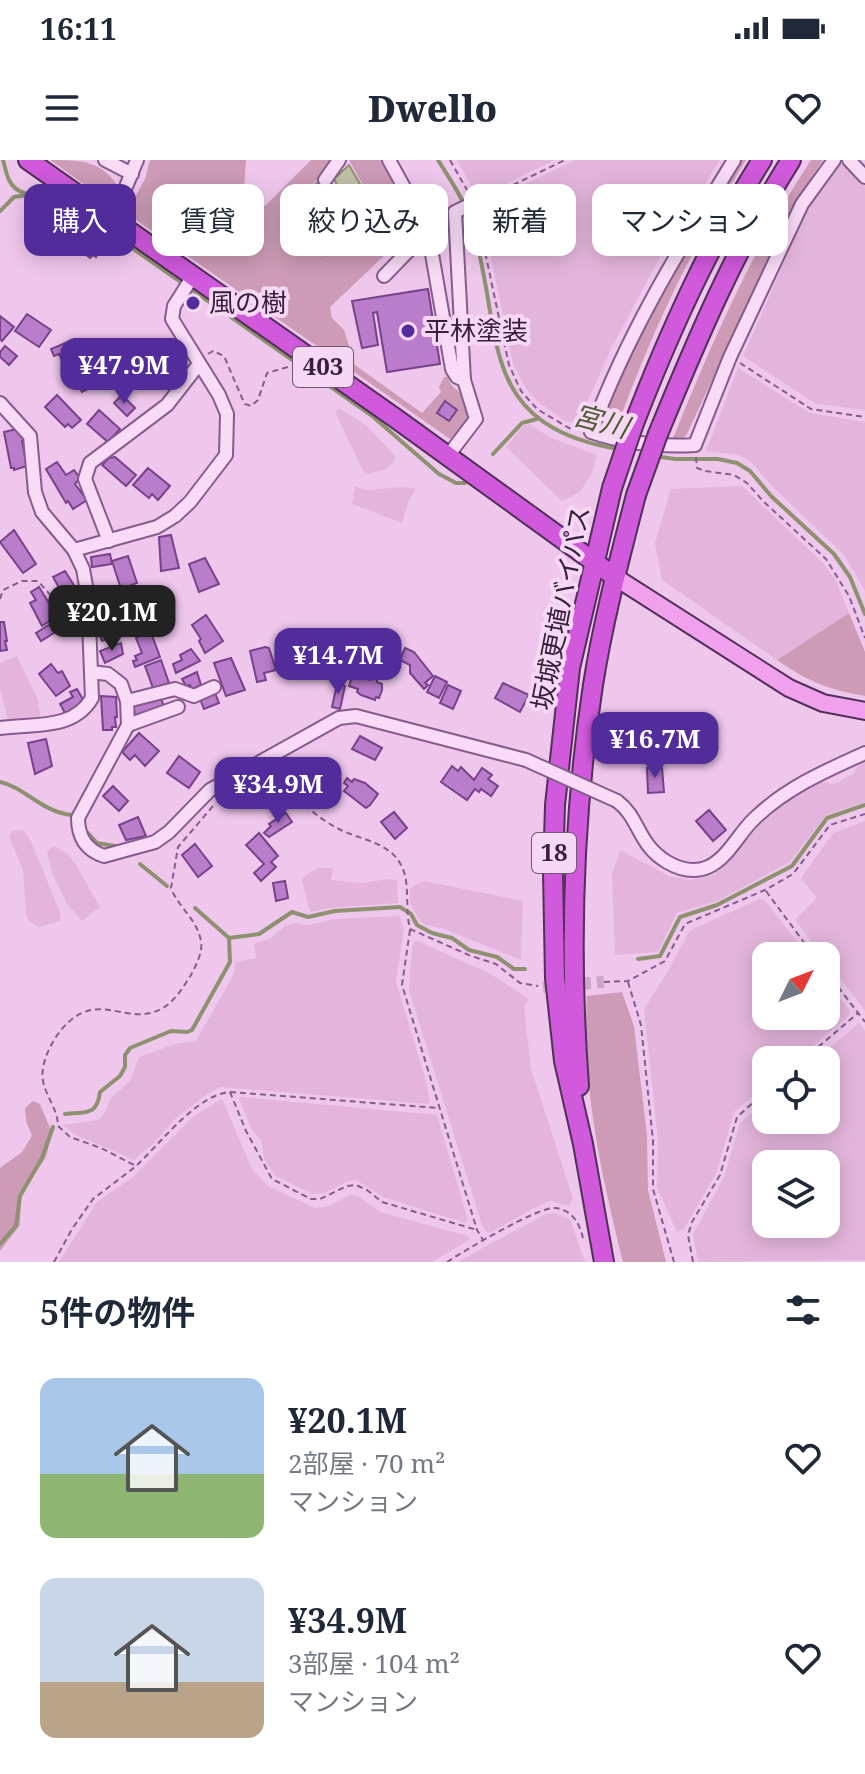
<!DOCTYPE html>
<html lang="ja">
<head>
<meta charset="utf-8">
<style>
  :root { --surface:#fff; --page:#f2f2f3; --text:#1f2937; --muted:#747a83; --accent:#512c9a }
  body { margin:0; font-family:"Noto Serif","Noto Sans JP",serif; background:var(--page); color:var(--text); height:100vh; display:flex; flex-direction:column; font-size:30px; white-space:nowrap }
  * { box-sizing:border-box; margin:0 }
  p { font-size:26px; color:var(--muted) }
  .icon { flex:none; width:44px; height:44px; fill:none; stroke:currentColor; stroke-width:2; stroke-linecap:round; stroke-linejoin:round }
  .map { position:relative; height:1102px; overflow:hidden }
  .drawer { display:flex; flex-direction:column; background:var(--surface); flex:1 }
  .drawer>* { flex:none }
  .guide { position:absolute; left:24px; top:24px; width:818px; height:72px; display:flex; gap:16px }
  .needle { width:52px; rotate:48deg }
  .tools { position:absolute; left:752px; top:782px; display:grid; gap:16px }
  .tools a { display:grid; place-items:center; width:88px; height:88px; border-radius:16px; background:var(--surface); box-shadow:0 4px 20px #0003; font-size:40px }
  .price { position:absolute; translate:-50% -68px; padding:0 18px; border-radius:16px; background:var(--accent); color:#fff; font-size:26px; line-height:52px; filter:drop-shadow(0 2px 4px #0008) }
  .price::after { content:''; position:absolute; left:50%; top:48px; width:24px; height:18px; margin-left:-12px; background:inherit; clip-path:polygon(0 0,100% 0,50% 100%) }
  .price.current { background:#222; color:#fff }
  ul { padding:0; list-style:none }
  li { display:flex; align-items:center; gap:24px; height:200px; padding:0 40px }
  li span { display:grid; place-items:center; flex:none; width:224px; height:160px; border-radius:16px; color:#555 }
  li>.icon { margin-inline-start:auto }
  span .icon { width:96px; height:96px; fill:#fffc; stroke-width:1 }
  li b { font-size:34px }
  h2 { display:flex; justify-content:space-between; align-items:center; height:96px; padding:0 40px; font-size:34px }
  .tag { padding:0 28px; border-radius:16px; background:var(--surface); box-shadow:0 4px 20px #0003; font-size:28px; line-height:72px }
  .tag.current { background:var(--accent); color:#fff }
  .status { display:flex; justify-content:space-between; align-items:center; height:56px; padding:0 40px; background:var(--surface); direction:ltr }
  .status svg { height:22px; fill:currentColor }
  header { display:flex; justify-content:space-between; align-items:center; height:104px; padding:0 40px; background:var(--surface); font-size:36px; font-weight:800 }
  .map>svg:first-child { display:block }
  .farmland { fill:#e4b5dc; fill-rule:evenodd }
  .green { fill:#cd9bb6 }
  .water { fill:#c1c2a8; stroke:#8e916f; stroke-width:2 }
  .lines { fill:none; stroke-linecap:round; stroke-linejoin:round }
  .stream { stroke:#8e916f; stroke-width:4 }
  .building { fill:#ba7dcc; stroke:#77428a; stroke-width:2 }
  .minor-tunnel { stroke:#caa6c9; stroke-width:12; stroke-dasharray:12 6; stroke-linecap:butt }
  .minor-casing { stroke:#855c8b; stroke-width:16 }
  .major-casing { stroke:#513059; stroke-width:20 }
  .highway-casing { stroke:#513059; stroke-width:22 }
  .path { stroke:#855c8b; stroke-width:2; stroke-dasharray:6 4; stroke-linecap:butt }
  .minor { stroke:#f9dbf8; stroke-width:12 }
  .major { stroke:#f1a0ee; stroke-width:16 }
  .highway { stroke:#d059dc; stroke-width:18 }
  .minor-bridge-casing { stroke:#855c8b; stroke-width:16; stroke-linecap:butt }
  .highway-bridge-casing { stroke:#513059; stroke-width:22; stroke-linecap:butt }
  .minor-bridge { stroke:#f9dbf8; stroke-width:12 }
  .highway-bridge { stroke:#d059dc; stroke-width:18 }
  .poi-dot { fill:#512c9a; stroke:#f6d7f4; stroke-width:3 }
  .labels { text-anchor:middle; stroke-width:8; stroke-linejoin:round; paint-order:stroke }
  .shield { fill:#f6d7f4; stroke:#705772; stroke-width:2 }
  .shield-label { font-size:24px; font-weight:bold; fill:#36203b }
  .poi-label { font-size:26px; fill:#36203b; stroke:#f6d7f4; text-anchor:start }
  .street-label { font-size:26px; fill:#36203b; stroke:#f6d7f4 }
  .water-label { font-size:28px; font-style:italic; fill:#4e5b2f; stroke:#f6d7f4 }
</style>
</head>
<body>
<div class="status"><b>16:11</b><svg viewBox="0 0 49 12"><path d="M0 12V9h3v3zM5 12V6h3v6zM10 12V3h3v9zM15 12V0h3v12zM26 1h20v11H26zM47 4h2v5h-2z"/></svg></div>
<header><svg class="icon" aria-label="menu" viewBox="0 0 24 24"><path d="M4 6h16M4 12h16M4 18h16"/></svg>Dwello<svg class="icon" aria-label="heart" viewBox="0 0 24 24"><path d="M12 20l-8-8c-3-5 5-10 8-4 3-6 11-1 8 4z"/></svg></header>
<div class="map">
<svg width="865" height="1102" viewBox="0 0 865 1102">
  <rect width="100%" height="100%" fill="#efc7ed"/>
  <g class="farmland">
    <path d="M 457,0 L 555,0 L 481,36 L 477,36 Z"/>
    <path d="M 575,0 L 720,0 L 661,95 L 610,191 L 578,263 L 565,261 L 538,242 L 525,227 L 513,204 L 481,49 L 482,45 Z"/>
    <path d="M 839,3 L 848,8 L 865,26 L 865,250 L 816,244 L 743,196 L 805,54 Z"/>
    <path d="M 738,208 L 810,253 L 865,262 L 865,431 L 844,395 L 773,327 L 750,301 L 739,295 L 706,291 Z"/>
    <path d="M 339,248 L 367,266 L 395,296 L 394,302 L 386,309 L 369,314 L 363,311 L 335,252 Z"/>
    <path d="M 530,264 L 549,277 L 597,295 L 592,313 L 580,332 L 562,341 L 506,287 L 523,266 Z"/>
    <path d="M 355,326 L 366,330 L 404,327 L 416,329 L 409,340 L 402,363 L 352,344 Z"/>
    <path d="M 742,326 L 823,403 L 836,421 L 849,453 L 777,500 L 662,420 L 655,383 L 671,329 Z"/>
    <path d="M 17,496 L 38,540 L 41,559 L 8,561 L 0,527 L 0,503 Z"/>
    <path d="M 865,601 L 865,642 L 826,655 L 790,702 L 717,741 L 677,753 L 658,792 L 615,795 L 612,714 L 620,690 L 669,716 L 690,720 L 714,715 L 760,665 L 792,637 L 820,621 L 834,624 L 853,614 L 859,604 Z"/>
    <path d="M 865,661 L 865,851 L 826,800 L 826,796 L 823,796 L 795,760 L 817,738 L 801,718 L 833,673 Z"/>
    <path d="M 19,670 L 24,671 L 31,681 L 61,755 L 60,761 L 39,767 L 29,761 L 26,755 L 23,710 L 9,676 L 13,671 Z"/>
    <path d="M 54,686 L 68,694 L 76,705 L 100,747 L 82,761 L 67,744 L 52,713 L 47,691 Z"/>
    <path d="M 319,708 L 333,708 L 331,720 L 361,723 L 389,719 L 397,720 L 398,743 L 329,748 L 310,752 L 302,720 L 305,715 Z"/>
    <path d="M 424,721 L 523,741 L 521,800 L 441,768 L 426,765 L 420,761 L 410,743 L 410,730 L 414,725 Z"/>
    <path d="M 759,739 L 765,740 L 808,796 L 766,796 L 766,856 L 826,856 L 826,820 L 850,851 L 849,856 L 796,900 L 766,900 L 766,925 L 734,952 L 716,1014 L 684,1069 L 677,1072 L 657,1028 L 658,979 L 644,849 L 670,808 L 689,771 Z"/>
    <path d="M 399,756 L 404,768 L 396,822 L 425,917 L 430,942 L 428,944 L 220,927 L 206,935 L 174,960 L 153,984 L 134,1000 L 76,975 L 62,965 L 98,960 L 104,954 L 111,938 L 130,921 L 139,897 L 175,884 L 196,881 L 234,814 L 235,802 L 256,798 L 254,784 L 271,778 L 285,766 L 295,763 L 308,765 L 334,759 Z"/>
    <path d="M 415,780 L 489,813 L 529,839 L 524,846 L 531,909 L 573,1038 L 569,1046 L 551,1041 L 543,1043 L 490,1073 L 486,1071 L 482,1065 L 409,830 L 412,787 Z"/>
    <path d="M 859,863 L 865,871 L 865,1100 L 698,1102 L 693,1074 L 724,1017 L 740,963 L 766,941 L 766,960 L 826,960 L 826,900 L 815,900 ZM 766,1004 L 826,1004 L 826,1064 L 766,1064 Z"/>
    <path d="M 241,937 L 437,955 L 468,1060 L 465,1063 L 383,1037 L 356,1020 L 348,1021 L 325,1033 L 313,1034 L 275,1016 L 264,998 L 261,980 L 252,970 L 239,939 Z"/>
    <path d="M 222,939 L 252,1009 L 268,1026 L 315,1048 L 329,1046 L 350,1035 L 358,1036 L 380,1052 L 468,1076 L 469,1080 L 432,1102 L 59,1102 L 97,1042 L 134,1016 L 195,955 Z"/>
    <path d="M 553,1053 L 570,1059 L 585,1102 L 457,1102 L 544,1055 Z"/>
  </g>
  <g class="green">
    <path d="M 50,0 C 79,0 100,0 117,25 L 111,36 L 99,35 Z"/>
    <path d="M 150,0 L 246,0 L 244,30 L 265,46 L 311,0 L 332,0 L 318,19 L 284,50 L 327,98 L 378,52 L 349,0 L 383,0 L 419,67 L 408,66 L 384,91 L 386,94 L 330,147 L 332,158 L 344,170 L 355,205 L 422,253 L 441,232 L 439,227 L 444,217 L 448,217 C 450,228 459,229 464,238 C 475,256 463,268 450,279 L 132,57 L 129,48 L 145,19 Z"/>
    <path d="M 741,0 L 746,0 C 692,86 649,177 615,273 L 606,270 L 601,263 L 628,197 L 665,123 Z"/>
    <path d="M 811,0 L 823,0 L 794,44 L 686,276 L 672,281 C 711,184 753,88 811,0 Z"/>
    <path d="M 849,453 L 865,492 L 865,536 C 829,530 807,521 777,500 Z"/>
    <path d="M 622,832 L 634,866 L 647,976 L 648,1030 L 666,1102 L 623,1102 C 602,1016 581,926 587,836 Z"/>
    <path d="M 33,941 L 40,944 L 52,973 L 46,997 L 21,1035 L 20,1065 L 0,1091 L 0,1008 L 22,992 L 32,976 L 26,961 L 25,948 Z"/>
  </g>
  <g class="water">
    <path d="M 349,5 L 376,52 L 359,67 L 334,19 Z"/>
    <path d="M 319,21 L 325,27 L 331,22 L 356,69 L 327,96 L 288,50 Z"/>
  </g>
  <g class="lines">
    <g class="stream">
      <path d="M 3,0 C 5,6 6,14 9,20 C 18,39 42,35 59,37 L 371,255 L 439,314 L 456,323 L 465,323"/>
      <path d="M 438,0 C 451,21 465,41 472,65 C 505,173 474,264 618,289"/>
      <path d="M 0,51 L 14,37 L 28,35"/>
      <path d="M 493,294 L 522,263 L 537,259"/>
      <path d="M 654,296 L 675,299 L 718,299 L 737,303 L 750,311 L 771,336 L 834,394 L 850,417 L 865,454"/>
      <path d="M 0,622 C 25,627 41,652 72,655"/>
      <path d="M 86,671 L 97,683 L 115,686"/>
      <path d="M 140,704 L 167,726"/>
      <path d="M 195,748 L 229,778"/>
      <path d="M 229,778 L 259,774 L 292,752 L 308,757 L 335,751 L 400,747 L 411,754 L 417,765 L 432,773 L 452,778 L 469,790 L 497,797 L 514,809 L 525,809"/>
      <path d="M 638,799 L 660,796 L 680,757 L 717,745 L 792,706 L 827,658 L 865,645"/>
      <path d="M 65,954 C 86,952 97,956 100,932 L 120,916 L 125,907 L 125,895 L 130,888 L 171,871 L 187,872 L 192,870 L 230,802 L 229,778"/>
      <path d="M 0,1084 L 16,1066 L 20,1036 L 42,998 L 53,967"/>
    </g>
  </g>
  <g class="building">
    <path d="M 85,74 L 101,86 L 96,97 L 93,95 L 90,98 L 76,87 Z"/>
    <path d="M 428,129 L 440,204 L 387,212 L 377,152 L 373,153 L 378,185 L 362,188 L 352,141 Z"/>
    <path d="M 27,154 L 51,170 L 39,187 L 15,171 Z"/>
    <path d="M 0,156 L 14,167 L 2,181 L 0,179 Z"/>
    <path d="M 75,179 L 92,213 L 97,211 L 100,217 L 96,220 L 98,224 L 82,232 L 69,207 L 66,208 L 59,194 L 54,196 L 51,189 Z"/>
    <path d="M 164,181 L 179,199 L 168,209 L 152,193 Z"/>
    <path d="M 5,186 L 17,196 L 9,205 L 0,197 L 0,192 Z"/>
    <path d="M 57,235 L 81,260 L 72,268 L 68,264 L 65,267 L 45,247 Z"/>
    <path d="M 122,235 L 135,248 L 127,256 L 114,243 Z"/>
    <path d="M 445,241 L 457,250 L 449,261 L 437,253 Z"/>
    <path d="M 99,250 L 120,269 L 108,282 L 87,264 Z"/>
    <path d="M 17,269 L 25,281 L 22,281 L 27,306 L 14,310 L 14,308 L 11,308 L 4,272 Z"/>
    <path d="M 115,297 L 136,315 L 126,326 L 102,305 L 109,298 Z"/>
    <path d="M 57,302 L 66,315 L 74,310 L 80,318 L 75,324 L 87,340 L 73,349 L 68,341 L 66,343 L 46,309 Z"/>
    <path d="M 148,308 L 170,326 L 158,340 L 152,334 L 149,338 L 133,325 Z"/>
    <path d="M 14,370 L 36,404 L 23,413 L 0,382 Z"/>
    <path d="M 171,375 L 179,408 L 161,411 L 159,377 Z"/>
    <path d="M 110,394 L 112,404 L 92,407 L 91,397 Z"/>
    <path d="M 128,396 L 137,423 L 121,429 L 112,401 Z"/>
    <path d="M 205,398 L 219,424 L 199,432 L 189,404 Z"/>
    <path d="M 65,411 L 80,435 L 80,441 L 75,443 L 67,442 L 53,417 Z"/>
    <path d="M 39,427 L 57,456 L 42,466 L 30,443 L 36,440 L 31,432 Z"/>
    <path d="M 157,427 L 168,448 L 158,453 L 146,432 Z"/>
    <path d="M 139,432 L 153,455 L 137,463 L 123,440 Z"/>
    <path d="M 206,455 L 223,481 L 205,493 L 199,481 L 201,479 L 192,465 Z"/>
    <path d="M 122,461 L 126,471 L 102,481 L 98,471 Z"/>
    <path d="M 0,462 L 4,462 L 7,481 L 5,481 L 7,490 L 0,491 Z"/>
    <path d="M 52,463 L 57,471 L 41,481 L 36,473 Z"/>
    <path d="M 150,470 L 160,497 L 135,507 L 133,501 L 137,500 L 135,496 L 142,493 L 136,478 Z"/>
    <path d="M 121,483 L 123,494 L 105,503 L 100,491 Z"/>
    <path d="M 265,487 L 269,488 L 276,510 L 264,513 L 266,520 L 257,522 L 250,491 Z"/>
    <path d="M 405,488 L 414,492 L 433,516 L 425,523 L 428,525 L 424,529 L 410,513 L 410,505 L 400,500 Z"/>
    <path d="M 191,489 L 200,501 L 176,513 L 173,504 L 182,500 L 180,495 Z"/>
    <path d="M 231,498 L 245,530 L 226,536 L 214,503 Z"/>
    <path d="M 161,500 L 169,523 L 153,528 L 145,506 Z"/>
    <path d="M 51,504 L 58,513 L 62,511 L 70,526 L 56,536 L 39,514 Z"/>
    <path d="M 374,509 L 387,513 L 386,519 L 377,516 L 377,522 L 382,524 L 382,530 L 379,538 L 376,537 L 375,540 L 361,535 L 357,532 L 358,529 L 349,526 L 353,514 L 370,520 Z"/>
    <path d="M 197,512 L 201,525 L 192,529 L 190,525 L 186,526 L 182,519 Z"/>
    <path d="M 435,516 L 447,522 L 439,538 L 427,532 Z"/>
    <path d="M 503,523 L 529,535 L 520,552 L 495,538 Z"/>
    <path d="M 337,524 L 345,526 L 340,549 L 332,547 Z"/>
    <path d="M 448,525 L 461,531 L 453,549 L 440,543 Z"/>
    <path d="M 77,529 L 85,543 L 65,553 L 60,544 L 73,537 L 70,532 Z"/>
    <path d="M 215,533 L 219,543 L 204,549 L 200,539 Z"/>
    <path d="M 101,536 L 116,537 L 117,557 L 115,557 L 116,567 L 112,567 L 112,570 L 103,570 Z"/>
    <path d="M 161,538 L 164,547 L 135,555 L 132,545 Z"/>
    <path d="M 139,573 L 159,591 L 145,606 L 135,595 L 130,600 L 122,592 Z"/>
    <path d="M 360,576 L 382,588 L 375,600 L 352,589 Z"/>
    <path d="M 46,579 L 52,606 L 35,614 L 28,583 Z"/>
    <path d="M 179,596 L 200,612 L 189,628 L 167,613 Z"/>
    <path d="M 315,603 L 340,619 L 326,635 L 316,626 L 314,628 L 310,625 L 308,621 L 310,618 L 303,612 Z"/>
    <path d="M 452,606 L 458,611 L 461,607 L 474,620 L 482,608 L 492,615 L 488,619 L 498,626 L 491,636 L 481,629 L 479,632 L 475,629 L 467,640 L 441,622 Z"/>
    <path d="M 273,607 L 278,631 L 264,640 L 252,621 Z"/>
    <path d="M 647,608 L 662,608 L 664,632 L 648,633 Z"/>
    <path d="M 347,618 L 352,622 L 354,619 L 365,623 L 378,634 L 370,645 L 366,648 L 344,631 L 348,626 L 344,623 Z"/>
    <path d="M 113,626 L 128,641 L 119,651 L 103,636 Z"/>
    <path d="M 709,650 L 726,670 L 713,681 L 696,661 Z"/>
    <path d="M 394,652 L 407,668 L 395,679 L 381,662 Z"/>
    <path d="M 286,653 L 292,662 L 269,677 L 264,673 L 271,666 L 269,664 Z"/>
    <path d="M 138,657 L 146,676 L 126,680 L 119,665 Z"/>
    <path d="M 259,673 L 278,696 L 271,702 L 276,707 L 261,721 L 254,713 L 264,704 L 246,685 Z"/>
    <path d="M 195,684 L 212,706 L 198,717 L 182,695 Z"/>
    <path d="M 285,721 L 288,738 L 276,741 L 273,723 Z"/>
  </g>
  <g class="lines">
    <path class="minor-tunnel" d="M 543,827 L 604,822"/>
    <defs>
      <g id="minor">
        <path d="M 105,0 L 132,14"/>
        <path d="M 389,0 L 428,71 L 452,209 L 457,217 L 464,220 L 476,259 L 447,297"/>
        <path d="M 734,0 C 679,90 628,172 591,272 C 624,283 660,287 695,285 L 730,197 L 802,44 L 834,0"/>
        <path d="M 849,0 L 865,17"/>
        <path d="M 325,20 L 339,0"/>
        <path d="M 106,55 L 123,34 L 137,0"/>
        <path d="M 384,116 L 419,80 L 429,76"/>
        <path d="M 464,220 L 455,52 L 474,43"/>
        <path d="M 0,243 L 30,276 L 35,332 L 42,352 L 74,390 L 83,409 L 88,437 L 92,538 C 73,571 32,563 0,568"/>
        <path d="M 109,381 L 85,319 L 90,303 L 167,245 L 199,204"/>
        <path d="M 74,390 L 157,367 L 175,356 L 190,342 L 226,295 L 227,254 L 219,235 L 172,159 L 174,146 L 193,116"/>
        <path d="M 91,512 L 108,514 L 121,524 L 127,541 L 128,565 L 78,658 C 78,677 86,690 104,696 L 155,682 L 169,672 L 210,630 L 339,558 L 356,556 L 526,600"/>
        <path d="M 127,541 L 175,529 L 194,536 L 214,527"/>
        <path d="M 128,565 L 178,547"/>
        <path d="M 617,641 C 640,658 637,684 667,702 C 679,709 694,713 708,707 C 728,698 739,673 754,659 C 786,628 825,611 865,593"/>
      </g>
      <path id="major" d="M 615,417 L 789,528 L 823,543 L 865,551"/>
      <g id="highway">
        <path d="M 28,0 L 398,260 L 615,417"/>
        <path d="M 633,266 C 669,173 709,84 762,0"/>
        <path d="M 658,274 C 697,179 736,87 791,0"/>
        <path d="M 579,926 C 569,792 573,657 593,525 C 603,461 620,397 636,335"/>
        <path d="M 604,1102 L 583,984 L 564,901 L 555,818 L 553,712 L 555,645 L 570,508 L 612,328"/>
      </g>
    </defs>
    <use href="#minor" class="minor-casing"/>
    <use href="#major" class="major-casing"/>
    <use href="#highway" class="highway-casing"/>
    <g class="path">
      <path d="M 450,0 L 467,30"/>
      <path d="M 486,38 L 565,0"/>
      <path d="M 477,54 L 509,205 L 521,231 L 537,249 L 569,268 L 579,269"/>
      <path d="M 208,194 L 213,191 L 224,196 L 242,238 L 245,244 L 251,246 L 258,240 L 267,213 L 291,206"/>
      <path d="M 740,203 L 811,249 L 865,257"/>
      <path d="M 696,297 L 697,308 L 705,311 L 734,315 L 747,323 L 764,342 L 826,399 L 849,436 L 865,478"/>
      <path d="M 0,439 L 3,430 L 22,421 L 38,421 L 77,465"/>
      <path d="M 284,604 L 282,620 C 297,639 317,658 339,669 C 360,680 391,682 402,707 C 410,722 405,750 410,769 L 471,796 L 496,804 L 520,823 L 538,826"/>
      <path d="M 213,646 L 178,687 L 171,728 C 178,747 197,759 201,781 C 203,793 196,805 191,815 C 184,826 175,841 163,848 C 126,869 98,826 61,870 C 53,880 45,895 43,908 C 39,931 58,945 58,966 L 70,977 L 101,988 L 136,1006 C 161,983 196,935 230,932 L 246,971 L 272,1019 L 311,1039 L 320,1039 L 347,1026 L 356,1025 L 367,1030 L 382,1042 L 477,1070"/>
      <path d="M 766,731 L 814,796"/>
      <path d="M 410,770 L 402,825 L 477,1070 L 483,1080"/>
      <path d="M 826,811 L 865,862"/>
      <path d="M 604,822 L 628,821 L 665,801 L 685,764 L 765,730 L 793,714 L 830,665 L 865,654"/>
      <path d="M 628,822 L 641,865 L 653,981 L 653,1029 L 674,1102"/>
      <path d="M 803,900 L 858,853"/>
      <path d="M 230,932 L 439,948"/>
      <path d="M 54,1102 L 72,1069 L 93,1039 L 135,1007"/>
      <path d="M 447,1102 C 464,1091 539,1046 555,1048 C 572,1050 579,1062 583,1078"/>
      <path d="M 693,1102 L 688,1075 L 692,1062 L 720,1015 L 737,957 L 766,931"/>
    </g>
    <use href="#minor" class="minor"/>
    <use href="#major" class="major"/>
    <use href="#highway" class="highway"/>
    <defs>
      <path id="minor-bridge" d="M 526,600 L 617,641"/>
      <g id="highway-bridge">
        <path d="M 612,328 L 633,266"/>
        <path d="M 636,335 L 658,274"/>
      </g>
    </defs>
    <use href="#minor-bridge" class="minor-bridge-casing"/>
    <use href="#highway-bridge" class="highway-bridge-casing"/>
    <use href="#minor-bridge" class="minor-bridge"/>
    <use href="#highway-bridge" class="highway-bridge"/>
  </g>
  <g class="poi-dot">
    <circle cx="193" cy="143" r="8"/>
    <circle cx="408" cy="171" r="8"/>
  </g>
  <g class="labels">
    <g class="shield">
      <rect x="293" y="187" width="60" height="40" rx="6"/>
      <rect x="532" y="673" width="44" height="40" rx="6"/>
    </g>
    <g class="shield-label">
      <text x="323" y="215">403</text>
      <text x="554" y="701">18</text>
    </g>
    <g class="poi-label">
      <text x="209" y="152">風の樹</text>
      <text x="424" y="180">平林塗装</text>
    </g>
    <g class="street-label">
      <text transform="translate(561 448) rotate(-79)" y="9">坂城更埴バイパス</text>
    </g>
    <g class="water-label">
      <text transform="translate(601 261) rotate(15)" y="10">宮川</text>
    </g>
  </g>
</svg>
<div class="tools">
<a><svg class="needle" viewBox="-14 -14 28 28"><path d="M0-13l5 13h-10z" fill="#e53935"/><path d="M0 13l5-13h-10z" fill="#747a83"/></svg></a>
<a><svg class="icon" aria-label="locate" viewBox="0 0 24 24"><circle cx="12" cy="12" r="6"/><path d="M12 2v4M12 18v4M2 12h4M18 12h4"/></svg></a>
<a><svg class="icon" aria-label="layers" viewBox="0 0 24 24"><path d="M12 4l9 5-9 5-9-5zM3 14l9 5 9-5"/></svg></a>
</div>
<b class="price" style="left:124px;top:246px">¥47.9M</b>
<b class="price current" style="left:112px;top:493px">¥20.1M</b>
<b class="price" style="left:338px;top:536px">¥14.7M</b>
<b class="price" style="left:655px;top:620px">¥16.7M</b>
<b class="price" style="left:278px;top:665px">¥34.9M</b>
<div class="guide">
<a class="tag current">購入</a>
<a class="tag">賃貸</a>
<a class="tag">絞り込み</a>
<a class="tag">新着</a>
<a class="tag">マンション</a>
</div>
</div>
<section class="drawer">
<h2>5件の物件<svg class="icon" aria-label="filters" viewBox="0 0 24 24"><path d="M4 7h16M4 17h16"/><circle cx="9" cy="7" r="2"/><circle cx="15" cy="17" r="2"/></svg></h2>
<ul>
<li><span style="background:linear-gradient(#a9c7e8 60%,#8fb573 0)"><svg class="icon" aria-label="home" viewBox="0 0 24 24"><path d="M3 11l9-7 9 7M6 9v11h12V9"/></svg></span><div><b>¥20.1M</b><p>2部屋 · 70 m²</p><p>マンション</p></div><svg class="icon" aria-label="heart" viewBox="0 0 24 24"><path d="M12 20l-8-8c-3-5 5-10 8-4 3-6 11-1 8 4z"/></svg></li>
<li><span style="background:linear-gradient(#c9d6e8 65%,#b9a48a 0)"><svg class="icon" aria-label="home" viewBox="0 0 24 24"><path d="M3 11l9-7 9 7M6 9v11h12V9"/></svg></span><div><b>¥34.9M</b><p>3部屋 · 104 m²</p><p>マンション</p></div><svg class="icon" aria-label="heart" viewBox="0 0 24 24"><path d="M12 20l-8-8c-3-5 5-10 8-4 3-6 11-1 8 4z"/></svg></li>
</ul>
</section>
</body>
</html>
